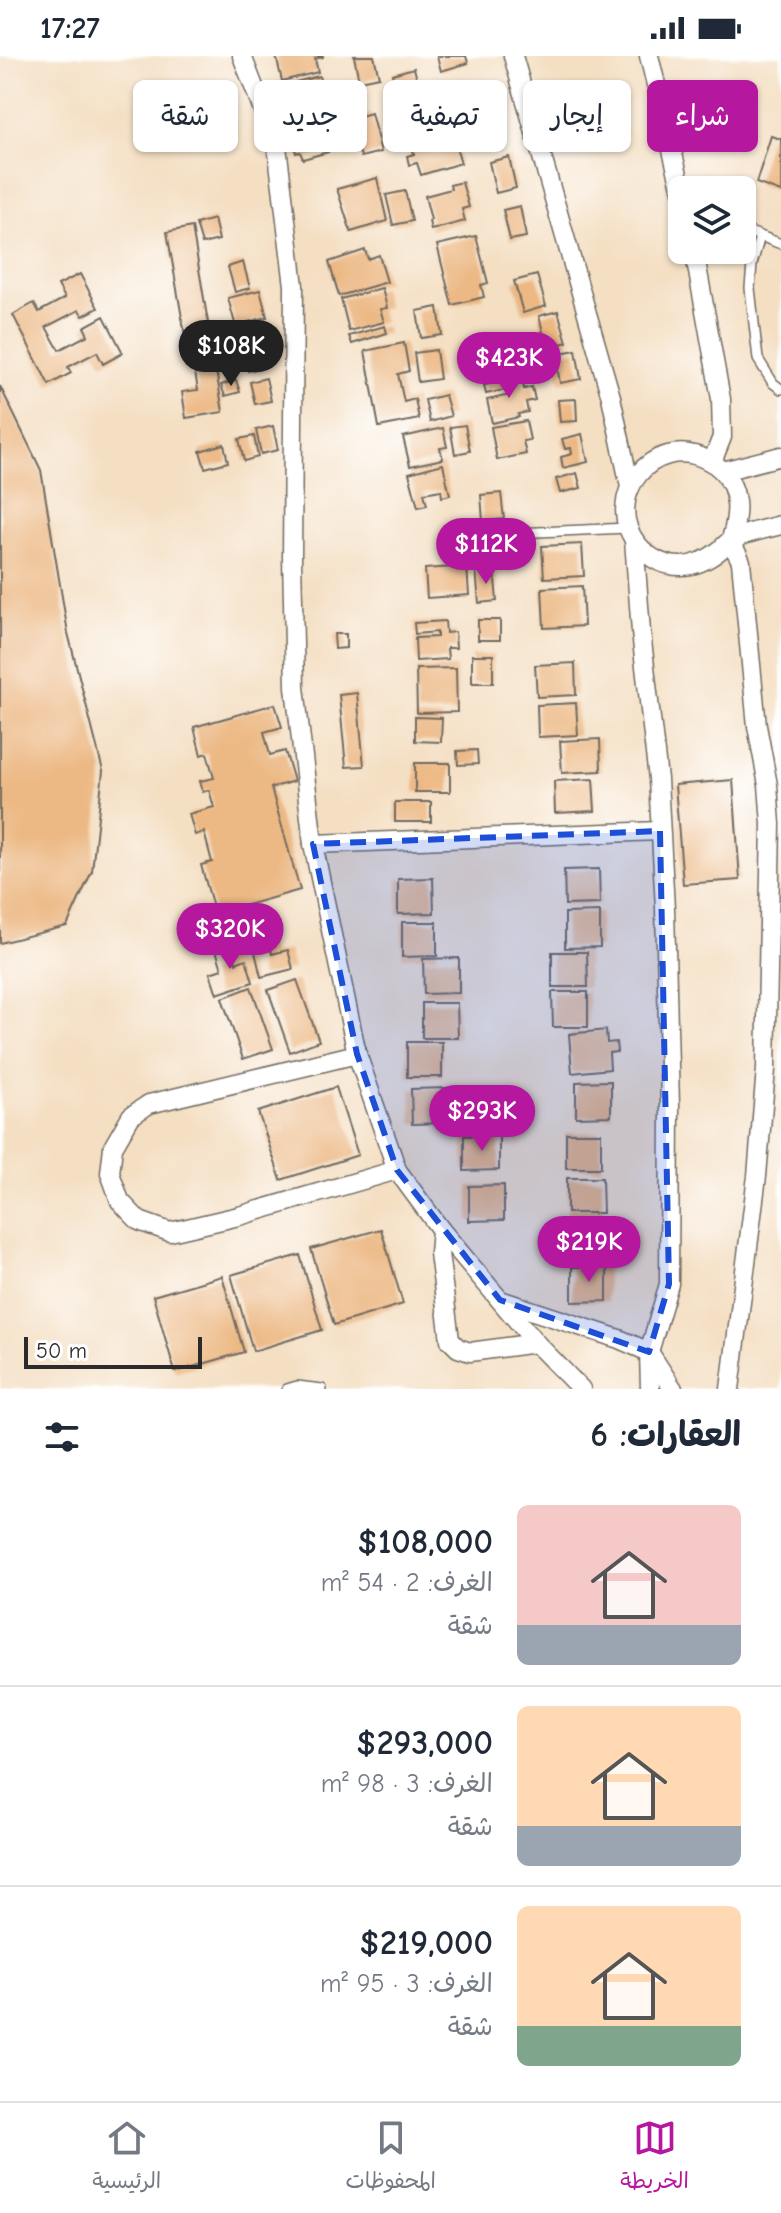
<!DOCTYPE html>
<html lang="ar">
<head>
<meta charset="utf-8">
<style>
  :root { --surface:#fff; --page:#f2f2f3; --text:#1f2937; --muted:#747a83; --line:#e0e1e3; --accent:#b5179e }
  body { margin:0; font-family:"Comic Neue","Playpen Sans Arabic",sans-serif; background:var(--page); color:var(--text); direction:rtl; height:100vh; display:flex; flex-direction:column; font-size:30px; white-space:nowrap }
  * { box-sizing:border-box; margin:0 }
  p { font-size:26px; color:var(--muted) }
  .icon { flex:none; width:44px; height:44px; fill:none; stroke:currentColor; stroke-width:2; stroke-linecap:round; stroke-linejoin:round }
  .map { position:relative; height:1333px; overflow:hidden; direction:ltr }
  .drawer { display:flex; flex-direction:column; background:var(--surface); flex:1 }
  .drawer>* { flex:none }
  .top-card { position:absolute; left:24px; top:24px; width:734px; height:72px; direction:rtl; display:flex; gap:16px }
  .fabs { position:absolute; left:668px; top:120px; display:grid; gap:16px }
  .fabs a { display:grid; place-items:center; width:88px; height:88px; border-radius:12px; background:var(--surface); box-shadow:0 2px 6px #0004; font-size:40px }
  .scale { position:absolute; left:24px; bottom:20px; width:178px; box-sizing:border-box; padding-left:8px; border:4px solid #2b2b2b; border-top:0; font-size:22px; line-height:28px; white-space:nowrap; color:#2b2b2b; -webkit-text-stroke:6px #fff; paint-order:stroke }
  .price { position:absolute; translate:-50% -68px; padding:0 18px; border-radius:28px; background:var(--accent); color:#fff; font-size:26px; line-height:52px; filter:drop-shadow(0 2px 4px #0008) }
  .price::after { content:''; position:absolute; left:50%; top:48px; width:24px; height:18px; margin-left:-12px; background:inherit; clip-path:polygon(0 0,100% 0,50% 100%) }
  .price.selected { background:#222; color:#fff }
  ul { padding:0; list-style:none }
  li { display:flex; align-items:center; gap:24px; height:200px; padding:0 40px }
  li+li { border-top:2px solid var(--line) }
  li span { display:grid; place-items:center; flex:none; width:224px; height:160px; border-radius:12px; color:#555 }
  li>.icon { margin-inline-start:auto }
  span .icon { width:96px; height:96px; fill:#fffc; stroke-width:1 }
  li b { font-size:34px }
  h2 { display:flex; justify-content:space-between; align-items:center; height:96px; padding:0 40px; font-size:34px }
  .tag { padding:0 28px; border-radius:12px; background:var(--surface); box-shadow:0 2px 6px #0004; font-size:28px; line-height:72px }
  .tag.selected { background:var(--accent); color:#fff }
  .status { display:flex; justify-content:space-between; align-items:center; height:56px; padding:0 40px; background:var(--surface); direction:ltr }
  .status svg { height:22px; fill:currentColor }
  .menu { display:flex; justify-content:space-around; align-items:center; height:112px; border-top:2px solid var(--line); background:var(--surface); font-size:22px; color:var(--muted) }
  .menu a { display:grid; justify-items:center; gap:4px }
  .menu .selected { color:var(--accent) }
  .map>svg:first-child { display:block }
  .building { fill:#ecb883 }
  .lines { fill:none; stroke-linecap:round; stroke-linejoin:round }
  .lane-casing { stroke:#716a60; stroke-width:12 }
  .street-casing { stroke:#716a60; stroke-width:21 }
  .lane { stroke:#fff; stroke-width:9 }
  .street { stroke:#fff; stroke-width:18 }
  .marked { fill:#1d4ed8; fill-opacity:0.2; stroke:#1d4ed8; stroke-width:6; stroke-dasharray:16 10; stroke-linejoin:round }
</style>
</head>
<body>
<div class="status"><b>17:27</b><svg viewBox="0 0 49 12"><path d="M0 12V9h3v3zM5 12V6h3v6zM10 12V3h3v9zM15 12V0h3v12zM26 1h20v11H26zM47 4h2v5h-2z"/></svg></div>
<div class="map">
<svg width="781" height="1333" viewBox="0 0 781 1333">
  <rect width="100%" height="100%" fill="#fff"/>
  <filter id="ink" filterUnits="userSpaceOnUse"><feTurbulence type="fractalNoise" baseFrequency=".0125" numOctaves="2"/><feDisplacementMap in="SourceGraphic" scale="16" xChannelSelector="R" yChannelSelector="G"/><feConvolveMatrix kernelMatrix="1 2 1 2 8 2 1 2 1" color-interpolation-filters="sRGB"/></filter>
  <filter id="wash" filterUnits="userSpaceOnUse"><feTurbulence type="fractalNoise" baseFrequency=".006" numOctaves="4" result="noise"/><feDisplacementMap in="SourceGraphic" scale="32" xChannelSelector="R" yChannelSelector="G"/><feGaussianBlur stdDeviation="1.8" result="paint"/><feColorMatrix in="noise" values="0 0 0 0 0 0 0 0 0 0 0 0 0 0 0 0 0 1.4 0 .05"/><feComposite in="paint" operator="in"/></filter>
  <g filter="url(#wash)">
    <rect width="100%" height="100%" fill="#f4dfc3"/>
    <g id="blocks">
      <g class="building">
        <path d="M 276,0 L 323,0 L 323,1 L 315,3 L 318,16 L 282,25 Z"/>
        <path d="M 354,0 L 374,0 L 379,21 L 359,25 Z"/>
        <path d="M 437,0 L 466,0 L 468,7 L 441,15 Z"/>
        <path d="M 414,12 L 427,62 L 406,68 L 392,18 Z"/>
        <path d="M 319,20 L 322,32 L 329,30 L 335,53 L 320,57 L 315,36 L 317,35 L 316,28 L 286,36 L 284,29 Z"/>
        <path d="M 440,31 L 445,51 L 437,54 L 440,67 L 432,69 L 423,35 Z"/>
        <path d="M 311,36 L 319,64 L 335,59 L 341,80 L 324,85 L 328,96 L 303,103 L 300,96 L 296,97 L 288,67 L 295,65 L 289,42 Z"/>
        <path d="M 371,57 L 381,96 L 361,101 L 350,63 Z"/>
        <path d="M 440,71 L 441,77 L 407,87 L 405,81 Z"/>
        <path d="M 771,80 L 781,83 L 781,136 L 756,127 Z"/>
        <path d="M 453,81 L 461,107 L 421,119 L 417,107 L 409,109 L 407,100 L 414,98 L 413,94 Z"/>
        <path d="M 509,101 L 516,132 L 496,137 L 489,106 Z"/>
        <path d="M 377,122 L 387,165 L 351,176 L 337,133 Z"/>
        <path d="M 462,126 L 469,151 L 462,153 L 465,165 L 431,174 L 429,165 L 431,164 L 425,140 L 451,133 L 450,129 Z"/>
        <path d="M 405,135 L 412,165 L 393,169 L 386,139 Z"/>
        <path d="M 520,150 L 526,181 L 510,184 L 503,154 Z"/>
        <path d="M 214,163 L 219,184 L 202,188 L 196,168 Z"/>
        <path d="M 192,171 L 223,356 L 186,362 L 182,336 L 198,334 L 193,305 L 205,303 L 200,276 L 185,279 L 167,176 Z"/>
        <path d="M 476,180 L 488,227 L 481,229 L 484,241 L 452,249 L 437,189 Z"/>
        <path d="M 365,194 L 368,203 L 379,199 L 387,226 L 339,240 L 329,206 Z"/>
        <path d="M 243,206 L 250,232 L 235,236 L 228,211 Z"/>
        <path d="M 80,218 L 98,252 L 83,260 L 79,254 L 46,271 L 59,294 L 88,279 L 84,271 L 104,260 L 123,297 L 103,308 L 97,296 L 68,311 L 71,317 L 49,329 L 13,259 L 34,247 L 39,256 L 65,242 L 58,229 Z"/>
        <path d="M 537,219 L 546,250 L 523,257 L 514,225 Z"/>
        <path d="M 382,232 L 387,252 L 380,253 L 384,266 L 349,275 L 341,243 Z"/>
        <path d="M 260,234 L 267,261 L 248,266 L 260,312 L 248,315 L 228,242 Z"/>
        <path d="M 438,251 L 442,279 L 421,282 L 417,255 Z"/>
        <path d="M 558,255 L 567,286 L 547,292 L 539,260 Z"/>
        <path d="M 385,270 L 387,277 L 352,288 L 349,280 Z"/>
        <path d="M 518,279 L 523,302 L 515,304 L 517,318 L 485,325 L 478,291 L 501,286 L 501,282 Z"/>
        <path d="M 404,287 L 409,315 L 398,318 L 404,346 L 415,343 L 419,363 L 379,371 L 365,295 Z"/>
        <path d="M 436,294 L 440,323 L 418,326 L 414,297 Z"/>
        <path d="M 576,294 L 581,323 L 560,327 L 555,298 Z"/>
        <path d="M 266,322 L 271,345 L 255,348 L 250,326 Z"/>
        <path d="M 522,322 L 524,333 L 532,331 L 535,344 L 526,346 L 528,356 L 518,358 L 519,361 L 492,367 L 487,344 L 510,339 L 509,333 L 486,338 L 484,329 Z"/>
        <path d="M 236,324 L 240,336 L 225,340 L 221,329 Z"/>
        <path d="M 0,330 L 41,414 L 68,577 L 103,715 L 92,815 L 67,870 L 0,887 Z"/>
        <path d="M 445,339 L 451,360 L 430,366 L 425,344 Z"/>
        <path d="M 576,343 L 577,365 L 560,366 L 558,344 Z"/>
        <path d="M 526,365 L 530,384 L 523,385 L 526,398 L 497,404 L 491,371 Z"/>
        <path d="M 465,369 L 470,395 L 455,398 L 450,371 Z"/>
        <path d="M 273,370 L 278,394 L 261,398 L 256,374 Z"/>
        <path d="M 443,372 L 447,391 L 440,392 L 443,403 L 410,410 L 403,381 Z"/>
        <path d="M 582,378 L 588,406 L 563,412 L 561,401 L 572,398 L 571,392 L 565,393 L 562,383 Z"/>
        <path d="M 254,380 L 258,401 L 244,405 L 239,383 Z"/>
        <path d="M 224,388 L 228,406 L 205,412 L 200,395 Z"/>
        <path d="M 443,408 L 450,439 L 442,441 L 441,434 L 424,437 L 427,449 L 418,451 L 409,417 Z"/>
        <path d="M 577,417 L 581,432 L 560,437 L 556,423 Z"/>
        <path d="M 501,437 L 504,463 L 483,465 L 481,439 Z"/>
        <path d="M 582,488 L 584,520 L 544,522 L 542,490 Z"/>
        <path d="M 467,510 L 469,539 L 427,542 L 425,513 Z"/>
        <path d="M 494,512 L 497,545 L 479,547 L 476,514 Z"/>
        <path d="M 582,530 L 584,570 L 544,572 L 542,532 Z"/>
        <rect x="478" y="564" width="22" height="20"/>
        <path d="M 445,565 L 446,577 L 455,576 L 456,592 L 447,592 L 448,603 L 416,605 L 415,582 L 437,581 L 437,576 L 415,578 L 414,567 Z"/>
        <path d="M 334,578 L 346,578 L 346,592 L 335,593 Z"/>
        <rect x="472" y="599" width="21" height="28"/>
        <path d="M 575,607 L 576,639 L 537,641 L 535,609 Z"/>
        <path d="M 456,612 L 457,656 L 417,657 L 416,613 Z"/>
        <path d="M 357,637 L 364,710 L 346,711 L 339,639 Z"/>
        <path d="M 576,647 L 578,679 L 538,681 L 537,649 Z"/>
        <path d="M 275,648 L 282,671 L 264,676 L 270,699 L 285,695 L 294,725 L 271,732 L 300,834 L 215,858 L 201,809 L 212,806 L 204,776 L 195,779 L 189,758 L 214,751 L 209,734 L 203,736 L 200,725 L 214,722 L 207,697 L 201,699 L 194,671 Z"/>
        <path d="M 415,661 L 442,662 L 441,686 L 415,685 Z"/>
        <path d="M 600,683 L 601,715 L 562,717 L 560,685 Z"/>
        <path d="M 477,694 L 478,708 L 458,709 L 457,695 Z"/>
        <rect x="415" y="707" width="35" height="29"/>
        <path d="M 593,723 L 595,755 L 555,757 L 554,725 Z"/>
        <path d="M 733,724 L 740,824 L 683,828 L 675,729 Z"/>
        <rect x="395" y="746" width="36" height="20"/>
        <path d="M 599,813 L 600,848 L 565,849 L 564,814 Z"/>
        <path d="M 433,822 L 434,857 L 398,858 L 398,823 Z"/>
        <path d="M 600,856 L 600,891 L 565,892 L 565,857 Z"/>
        <path d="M 402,866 L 437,866 L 437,900 L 402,901 Z"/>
        <path d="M 266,871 L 272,898 L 288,894 L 293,913 L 261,921 L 250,875 Z"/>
        <path d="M 229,886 L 236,907 L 246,903 L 253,926 L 217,938 L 210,917 L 222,913 L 215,891 Z"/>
        <path d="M 552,896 L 587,896 L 588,931 L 552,931 Z"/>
        <path d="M 459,902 L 459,937 L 424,938 L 423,903 Z"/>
        <path d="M 297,924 L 319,985 L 290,996 L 268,934 Z"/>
        <path d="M 251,931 L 273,993 L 243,1003 L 222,942 Z"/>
        <path d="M 552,936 L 588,936 L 588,971 L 553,971 Z"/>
        <path d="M 422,947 L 457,947 L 458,982 L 422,982 Z"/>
        <path d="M 606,974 L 607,987 L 616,986 L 617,996 L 609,997 L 610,1013 L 572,1017 L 569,978 Z"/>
        <rect x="407" y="986" width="35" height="35"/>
        <path d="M 611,1025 L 611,1060 L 576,1061 L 576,1026 Z"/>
        <path d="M 336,1031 L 358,1099 L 281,1124 L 258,1056 Z"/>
        <path d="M 447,1032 L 447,1067 L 412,1068 L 411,1033 Z"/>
        <rect x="566" y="1077" width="35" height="35"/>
        <path d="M 499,1079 L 499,1114 L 464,1115 L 464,1080 Z"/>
        <path d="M 567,1122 L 602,1122 L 603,1157 L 567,1157 Z"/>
        <path d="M 504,1129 L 504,1164 L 469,1165 L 469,1130 Z"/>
        <path d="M 598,1166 L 598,1202 L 563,1202 L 563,1167 Z"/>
        <path d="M 381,1173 L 403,1248 L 334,1269 L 311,1193 Z"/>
        <path d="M 300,1199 L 322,1274 L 253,1295 L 231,1219 Z"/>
        <path d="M 572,1211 L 607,1211 L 607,1245 L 572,1246 Z"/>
        <path d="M 222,1220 L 244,1296 L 175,1316 L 153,1240 Z"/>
      </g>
    </g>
  </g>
  <g filter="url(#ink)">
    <use href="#blocks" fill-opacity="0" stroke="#716a60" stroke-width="2"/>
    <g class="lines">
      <defs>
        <g id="lane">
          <path d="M 742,173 L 781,188"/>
          <path d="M 760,180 L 752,208 L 750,232 L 758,303 L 773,327 L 781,333"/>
          <path d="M 495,478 L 628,472"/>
          <path d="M 287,1333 L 297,1330 L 322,1333"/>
        </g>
        <g id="street">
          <path d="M 242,0 L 277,90 L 294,230 L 292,503 L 295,631 L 313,788 L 357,998 L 397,1114 L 441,1174 L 439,1197 L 450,1284 L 458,1292 L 470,1296 L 536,1287"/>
          <path d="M 513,0 L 611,341 L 630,431"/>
          <path d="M 649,0 L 682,135"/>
          <path d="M 694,194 L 721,343 L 722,381 L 712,406"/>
          <path d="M 723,415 L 781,400"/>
          <path d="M 634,484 L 641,576 L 658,723 L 665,853 L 670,1050 L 669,1228 L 649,1296 L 650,1333"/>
          <path d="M 313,788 L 660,775"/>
          <path d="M 357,998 L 149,1048 L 131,1060 L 124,1072 L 113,1091 L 110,1117 L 120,1145 L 139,1165 L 170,1176 L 239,1160 L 397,1114"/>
          <path d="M 441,1174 L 536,1287 L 581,1333"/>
          <path d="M 500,1244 L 619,1283 L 649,1296 L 673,1333"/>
          <path d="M 730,1333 L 757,1120 L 766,1013 L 771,768 L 768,729 L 757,670 L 741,506 C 739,499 732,491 731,484 C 731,483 734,472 734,472 C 737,457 738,444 732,430 C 727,418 718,409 707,404 C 653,376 600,443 638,489 C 649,502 664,510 681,510 C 695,510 709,503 720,494 C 724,490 728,485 734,483 C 748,476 766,473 781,469"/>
        </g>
      </defs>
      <use href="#lane" class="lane-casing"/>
      <use href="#street" class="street-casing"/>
      <use href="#lane" class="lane"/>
      <use href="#street" class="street"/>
    </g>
  </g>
  <path class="marked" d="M 660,775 L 669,1228 L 649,1296 L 500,1244 L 397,1114 L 357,998 L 313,788 Z"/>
</svg>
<div class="fabs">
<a><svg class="icon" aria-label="layers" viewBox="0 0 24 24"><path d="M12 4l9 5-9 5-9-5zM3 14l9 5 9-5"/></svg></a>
</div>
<div class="scale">50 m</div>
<b class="price selected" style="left:231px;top:332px">$108K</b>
<b class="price" style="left:509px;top:344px">$423K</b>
<b class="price" style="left:486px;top:530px">$112K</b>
<b class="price" style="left:230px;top:915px">$320K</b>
<b class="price" style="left:482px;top:1097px">$293K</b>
<b class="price" style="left:589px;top:1228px">$219K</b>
<div class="top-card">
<a class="tag selected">شراء</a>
<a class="tag">إيجار</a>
<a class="tag">تصفية</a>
<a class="tag">جديد</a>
<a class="tag">شقة</a>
</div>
</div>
<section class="drawer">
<h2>العقارات: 6<svg class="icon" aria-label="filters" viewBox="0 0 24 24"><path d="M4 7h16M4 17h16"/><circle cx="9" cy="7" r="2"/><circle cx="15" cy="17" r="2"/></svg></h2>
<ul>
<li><span style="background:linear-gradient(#f6c9c9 75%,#9aa5b1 0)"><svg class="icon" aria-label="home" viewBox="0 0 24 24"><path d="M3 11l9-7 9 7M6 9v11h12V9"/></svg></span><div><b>$108,000</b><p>الغرف: 2 · 54 m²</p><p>شقة</p></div></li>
<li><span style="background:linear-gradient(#ffd9b3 75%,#9aa5b1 0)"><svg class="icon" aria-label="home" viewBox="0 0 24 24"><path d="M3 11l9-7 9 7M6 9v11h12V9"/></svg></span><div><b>$293,000</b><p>الغرف: 3 · 98 m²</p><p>شقة</p></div></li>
<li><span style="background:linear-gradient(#ffd9b3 75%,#7fa58c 0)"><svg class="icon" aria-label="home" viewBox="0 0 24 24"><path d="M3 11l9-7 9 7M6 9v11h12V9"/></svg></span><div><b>$219,000</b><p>الغرف: 3 · 95 m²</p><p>شقة</p></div></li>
</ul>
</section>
<nav class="menu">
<a class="selected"><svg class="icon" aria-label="map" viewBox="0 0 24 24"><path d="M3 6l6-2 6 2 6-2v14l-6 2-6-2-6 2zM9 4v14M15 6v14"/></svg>الخريطة</a>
<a><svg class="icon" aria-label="saved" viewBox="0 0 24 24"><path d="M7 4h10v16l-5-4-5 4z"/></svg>المحفوظات</a>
<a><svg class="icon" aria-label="home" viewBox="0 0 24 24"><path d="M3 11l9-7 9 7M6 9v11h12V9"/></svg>الرئيسية</a>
</nav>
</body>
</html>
